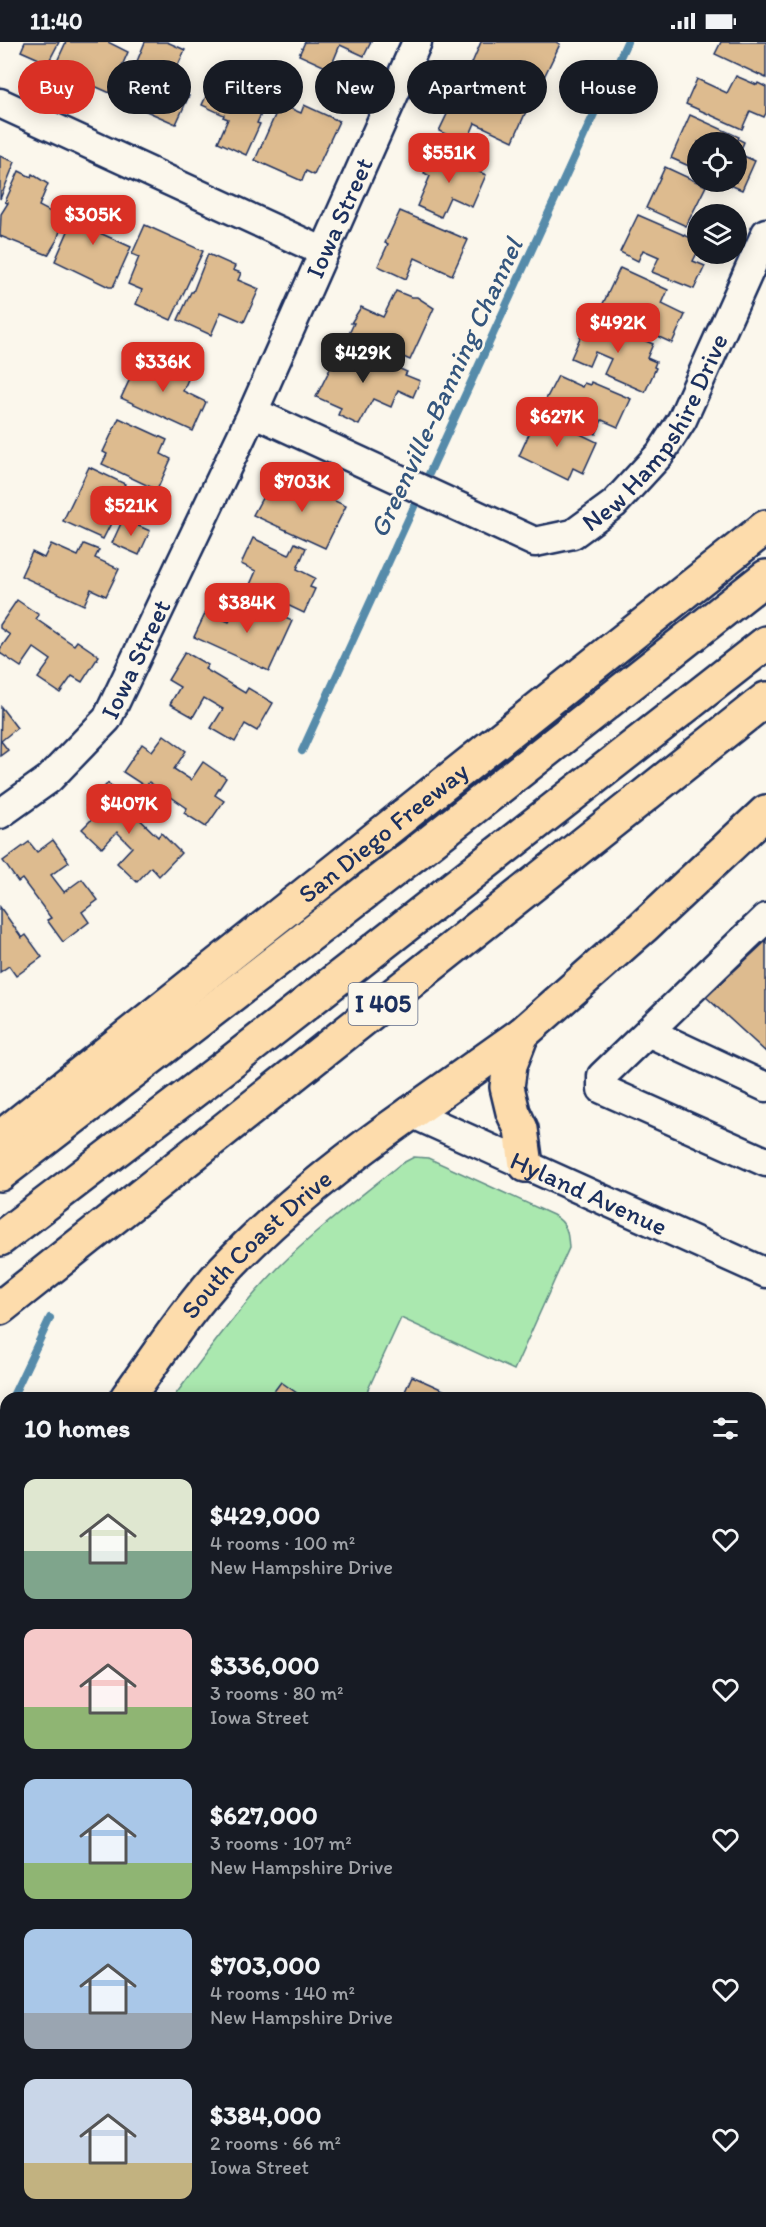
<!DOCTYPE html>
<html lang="en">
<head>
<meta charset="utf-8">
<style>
  :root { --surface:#171b24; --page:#242831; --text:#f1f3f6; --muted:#9ea1a6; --accent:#d93025 }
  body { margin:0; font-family:Itim,sans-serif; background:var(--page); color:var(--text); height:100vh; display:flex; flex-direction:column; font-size:22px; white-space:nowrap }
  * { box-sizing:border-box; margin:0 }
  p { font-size:20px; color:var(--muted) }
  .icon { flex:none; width:33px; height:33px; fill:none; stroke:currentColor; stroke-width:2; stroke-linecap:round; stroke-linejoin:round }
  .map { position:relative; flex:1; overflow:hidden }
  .panel { position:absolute; left:0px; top:1350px; width:766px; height:836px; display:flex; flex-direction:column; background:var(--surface); border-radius:18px 18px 0 0; box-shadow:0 3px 15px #0003 }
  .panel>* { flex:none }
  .top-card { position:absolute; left:18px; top:18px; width:730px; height:54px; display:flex; gap:12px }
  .buttons { position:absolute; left:687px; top:90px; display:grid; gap:12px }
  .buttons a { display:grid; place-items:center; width:60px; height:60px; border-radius:50%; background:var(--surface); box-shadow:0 3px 15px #0003; font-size:30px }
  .price { position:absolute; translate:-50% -51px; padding:0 14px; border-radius:12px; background:var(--accent); color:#fff; font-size:20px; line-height:39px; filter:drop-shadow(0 2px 3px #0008) }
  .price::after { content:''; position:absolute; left:50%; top:36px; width:18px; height:14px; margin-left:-9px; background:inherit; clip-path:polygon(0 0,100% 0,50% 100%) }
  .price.current { background:#222; color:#fff }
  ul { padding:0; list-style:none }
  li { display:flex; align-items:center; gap:18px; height:150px; padding:0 24px }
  li span { display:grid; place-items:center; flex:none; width:168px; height:120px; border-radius:12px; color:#555 }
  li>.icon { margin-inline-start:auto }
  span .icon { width:72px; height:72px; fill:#fffc; stroke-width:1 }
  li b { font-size:26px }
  h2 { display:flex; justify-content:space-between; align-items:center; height:72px; padding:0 24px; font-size:26px }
  .pill { padding:0 21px; border-radius:27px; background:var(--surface); box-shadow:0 3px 15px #0003; font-size:21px; line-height:54px }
  .pill.current { background:var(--accent); color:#fff }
  .status { display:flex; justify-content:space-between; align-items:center; height:42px; padding:0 30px; background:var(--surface); direction:ltr }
  .status svg { height:16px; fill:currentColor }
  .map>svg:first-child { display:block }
  .green { fill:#aae8af; stroke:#628c86; stroke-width:1.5 }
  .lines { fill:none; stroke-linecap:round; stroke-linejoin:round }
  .stream { stroke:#568baa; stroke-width:8 }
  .building { fill:#ddbb8f; stroke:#1b2f5e; stroke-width:1.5 }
  .minor-casing { stroke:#1b2f5e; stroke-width:33 }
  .major-casing { stroke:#1b2f5e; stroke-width:38 }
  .highway-casing { stroke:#1b2f5e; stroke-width:38 }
  .minor { stroke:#fbf7ec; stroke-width:28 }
  .major { stroke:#fddcac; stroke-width:33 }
  .highway { stroke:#fddcac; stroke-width:33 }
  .labels { text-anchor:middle; stroke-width:5; stroke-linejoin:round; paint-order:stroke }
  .shield { fill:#fbf7ec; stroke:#5e6b89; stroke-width:1.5 }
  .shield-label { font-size:24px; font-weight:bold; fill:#1b2f5e }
  .street-label { font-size:26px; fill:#1b2f5e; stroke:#fbf7ec }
  .water-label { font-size:27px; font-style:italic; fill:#34567e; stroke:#fbf7ec }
</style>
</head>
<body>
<div class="status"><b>11:40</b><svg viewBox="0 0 49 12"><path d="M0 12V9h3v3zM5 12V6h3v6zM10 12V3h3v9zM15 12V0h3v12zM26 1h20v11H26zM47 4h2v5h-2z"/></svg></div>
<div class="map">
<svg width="766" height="2185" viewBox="0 0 766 2185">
  <rect width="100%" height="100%" fill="#fbf7ec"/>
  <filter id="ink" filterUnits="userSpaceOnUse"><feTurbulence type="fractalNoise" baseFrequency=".0167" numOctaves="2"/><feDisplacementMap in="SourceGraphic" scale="12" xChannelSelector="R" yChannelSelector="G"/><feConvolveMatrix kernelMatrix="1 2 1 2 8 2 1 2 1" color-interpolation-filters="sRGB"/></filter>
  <g filter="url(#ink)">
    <g class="green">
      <path d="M 414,1115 L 428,1116 L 553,1173 C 567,1181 568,1190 569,1206 L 514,1328 L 401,1276 L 364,1356 L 173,1356 C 207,1310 240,1265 280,1224 C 317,1187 359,1156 399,1123 Z"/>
      <path d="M 6,1689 L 6,1771 L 0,1768 L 0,1702 Z"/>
    </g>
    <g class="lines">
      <g class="stream">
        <path d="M 302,709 L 627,0"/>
        <path d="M 12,1356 L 50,1276"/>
        <path d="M 0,1383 L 6,1370"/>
      </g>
    </g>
    <g class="building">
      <path d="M 25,0 L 59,0 L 48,21 L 21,9 Z"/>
      <path d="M 66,0 L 108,0 L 128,10 L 110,51 L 54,26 Z"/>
      <path d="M 145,0 L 167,0 L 185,8 L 168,45 L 189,54 L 176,82 L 121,58 Z"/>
      <path d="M 305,0 L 371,0 L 364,14 L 340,3 L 330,27 L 299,13 Z"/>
      <path d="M 481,0 L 556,0 L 560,2 L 544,35 L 520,23 L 509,46 L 469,28 Z"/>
      <path d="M 721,0 L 766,0 L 766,36 L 715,12 Z"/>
      <path d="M 333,25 L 355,35 L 344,57 L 319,46 L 325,32 L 329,34 Z"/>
      <path d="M 219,26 L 271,50 L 257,81 L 260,82 L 246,113 L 218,100 L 228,77 L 223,75 L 224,73 L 202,63 Z"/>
      <path d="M 736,34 L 757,43 L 758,41 L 766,45 L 766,71 L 764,75 L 750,69 L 742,87 L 686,62 L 697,37 L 727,51 Z"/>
      <path d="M 475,40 L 528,65 L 513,99 L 475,81 L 466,102 L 439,89 L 462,41 L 473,46 Z"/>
      <path d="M 280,62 L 301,71 L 304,63 L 339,79 L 314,133 L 306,129 L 302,139 L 255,118 Z"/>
      <path d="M 690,73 L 739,95 L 738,97 L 744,100 L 739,112 L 755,119 L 742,148 L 723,140 L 736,140 L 736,100 L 698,100 L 698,128 L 671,116 Z"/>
      <path d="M 434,110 L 486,133 L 472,165 L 450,155 L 441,175 L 417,164 L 430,134 L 424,131 Z"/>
      <path d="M 0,114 L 15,120 L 0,157 Z"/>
      <path d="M 665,125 L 706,144 L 686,184 L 646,166 Z"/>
      <path d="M 19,129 L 31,135 L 32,132 L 48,142 L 39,164 L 64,177 L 57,198 L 48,213 L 0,194 L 1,172 L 8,161 L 5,160 Z"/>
      <path d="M 83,155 L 110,167 L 100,191 L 131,205 L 113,245 L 109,245 L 55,219 Z"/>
      <path d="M 400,169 L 468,198 L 452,233 L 415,216 L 406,237 L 378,224 L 388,202 L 385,201 Z"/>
      <path d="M 638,173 L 698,199 L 698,209 L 693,219 L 705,224 L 694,247 L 652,230 L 659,215 L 643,208 L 638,219 L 620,210 Z"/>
      <path d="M 145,183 L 203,209 L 171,278 L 136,262 L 142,248 L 128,242 L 139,215 L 132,212 Z"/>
      <path d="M 208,212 L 235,224 L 233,228 L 241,231 L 238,238 L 259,247 L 244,280 L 221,270 L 211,293 L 178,278 L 191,250 L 193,250 Z"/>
      <path d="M 620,226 L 668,248 L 662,262 L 685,273 L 672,301 L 600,268 Z"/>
      <path d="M 396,249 L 411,255 L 417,255 L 434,266 L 410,318 L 379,304 L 378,307 L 348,294 L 354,281 L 351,281 L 361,265 L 383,275 Z"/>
      <path d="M 587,280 L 600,286 L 603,281 L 653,302 L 647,316 L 656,320 L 654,325 L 656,326 L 645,350 L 604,332 L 611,317 L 595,310 L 589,324 L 571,316 Z"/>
      <path d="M 353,306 L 407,330 L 405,333 L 420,339 L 413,355 L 398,348 L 391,365 L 373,357 L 359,383 L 338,373 L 341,366 L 316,355 L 339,309 L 349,314 Z"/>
      <path d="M 141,313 L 189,335 L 183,349 L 206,360 L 193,389 L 121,356 Z"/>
      <path d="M 558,334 L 582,345 L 584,341 L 590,343 L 591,340 L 631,357 L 618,385 L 602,378 L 596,392 L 541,367 Z"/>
      <path d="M 541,373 L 597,400 L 583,431 L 573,426 L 568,438 L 519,414 L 534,381 L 537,382 Z"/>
      <path d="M 119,376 L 167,398 L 161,412 L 171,417 L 157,448 L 102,422 L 107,412 L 103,410 Z"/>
      <path d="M 89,425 L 125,442 L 119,453 L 124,456 L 103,497 L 63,479 Z"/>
      <path d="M 294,440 L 346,464 L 325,506 L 253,473 L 267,447 L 286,456 Z"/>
      <path d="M 123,477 L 150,489 L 139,513 L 112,501 Z"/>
      <path d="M 253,496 L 289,513 L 295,501 L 306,506 L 297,527 L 315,536 L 310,545 L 315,547 L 304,571 L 249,545 L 256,529 L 241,522 Z"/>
      <path d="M 51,502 L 78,514 L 84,502 L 99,508 L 95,516 L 119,527 L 106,554 L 91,547 L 84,563 L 21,534 L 32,510 L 44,516 Z"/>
      <path d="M 17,558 L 39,573 L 36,577 L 74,603 L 77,599 L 99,614 L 82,640 L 72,634 L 60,651 L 38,636 L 51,618 L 34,606 L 21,625 L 0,611 L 0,607 L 10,593 L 0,586 L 0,583 Z"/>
      <path d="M 238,561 L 254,571 L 258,563 L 292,579 L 269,629 L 194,595 L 206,570 L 229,580 Z"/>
      <path d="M 185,610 L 208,623 L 205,627 L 245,651 L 248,646 L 273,661 L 257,689 L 245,682 L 235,700 L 211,686 L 223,667 L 204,656 L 193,675 L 170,662 L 180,645 L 168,638 Z"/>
      <path d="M 1,665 L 17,686 L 1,699 L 8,708 L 0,714 Z"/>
      <path d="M 164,693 L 186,709 L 174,727 L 191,738 L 203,720 L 226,736 L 215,753 L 224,759 L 206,785 L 184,771 L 187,766 L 149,740 L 146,745 L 123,730 L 142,702 L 152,709 Z"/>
      <path d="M 108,741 L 128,760 L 125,763 L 158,795 L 161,791 L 181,811 L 159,834 L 151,825 L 137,840 L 117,821 L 132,805 L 117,790 L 102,806 L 82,787 L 96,773 L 86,764 Z"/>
      <path d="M 53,798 L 69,820 L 51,833 L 64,850 L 82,837 L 98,858 L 82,870 L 89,880 L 63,900 L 47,878 L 51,876 L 22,837 L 18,840 L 3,819 L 29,800 L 37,810 Z"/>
      <path d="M 0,865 L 22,896 L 26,893 L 42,915 L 16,934 L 9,924 L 0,930 Z"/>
      <path d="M 766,899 L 766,1010 L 706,955 Z"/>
      <path d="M 412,1334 L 461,1356 L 402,1356 Z"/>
      <path d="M 281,1340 L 304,1356 L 269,1356 Z"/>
      <path d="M 0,1895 L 6,1898 L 6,2086 L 0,2099 Z"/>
      <path d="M 760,1957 L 766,1959 L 766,2116 L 760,2113 Z"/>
      <path d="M 6,2138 L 6,2164 L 0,2162 L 0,2151 Z"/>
      <path d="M 18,2180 L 185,2180 L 183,2185 L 30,2185 Z"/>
      <path d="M 312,2180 L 433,2180 L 430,2185 L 310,2185 Z"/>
      <path d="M 516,2180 L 549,2180 L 554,2182 L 552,2185 L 514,2185 Z"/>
      <path d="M 585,2180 L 619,2180 L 616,2185 L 582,2185 Z"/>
    </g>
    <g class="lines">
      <defs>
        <g id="minor">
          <path d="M 0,61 L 324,210"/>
          <path id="s1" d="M 253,370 L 535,500 L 573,492 L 614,462 L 660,412 L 682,378 L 766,191"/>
          <path id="s2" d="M 0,772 L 49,737 L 107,677 L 253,370 L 417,0"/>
          <path d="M 766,876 L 602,1034 L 602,1047 L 766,1120"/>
          <path d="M 648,990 L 766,1045"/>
          <path id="s3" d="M 411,1071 L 766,1231"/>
          <path d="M 766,1442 L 762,1451 L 766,1467"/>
          <path d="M 760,1662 L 766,1650"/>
          <path d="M 760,1909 L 766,1912"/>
          <path d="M 760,2137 L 766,2140"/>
        </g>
        <g id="major">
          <path id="s4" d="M 127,1356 C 158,1313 187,1268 223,1229 C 279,1169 344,1118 411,1071"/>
          <path d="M 0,1612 L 6,1598"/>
        </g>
        <g id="highway">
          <path d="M 522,992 L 510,1023 L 507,1045 L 513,1070 L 521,1087 L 526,1123"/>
          <path d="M 411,1071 L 522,992 L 643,885 L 766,770"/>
          <path id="s5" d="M 0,1096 L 766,485"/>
          <path d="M 0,1132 L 425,804 L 766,535"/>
          <path d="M 0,1197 L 230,1021 L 766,601"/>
          <path d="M 0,1266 L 766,657"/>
        </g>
      </defs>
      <use href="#minor" class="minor-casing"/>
      <use href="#major" class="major-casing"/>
      <use href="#highway" class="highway-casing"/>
      <use href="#minor" class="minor"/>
      <use href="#major" class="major"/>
      <use href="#highway" class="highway"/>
    </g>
  </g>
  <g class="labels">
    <rect class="shield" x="348.5" y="941" width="69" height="42" rx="4.5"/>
    <g class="shield-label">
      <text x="383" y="970">I 405</text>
    </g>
    <g class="street-label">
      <text dy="9" stroke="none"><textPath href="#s2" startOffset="696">Iowa Street</textPath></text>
      <text dy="9" stroke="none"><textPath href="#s1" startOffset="483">New Hampshire Drive</textPath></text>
      <text dy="9" stroke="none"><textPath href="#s2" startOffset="210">Iowa Street</textPath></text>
      <text dy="9" stroke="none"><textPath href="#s5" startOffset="490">San Diego Freeway</textPath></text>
      <text dy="9" stroke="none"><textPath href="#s3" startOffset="195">Hyland Avenue</textPath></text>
      <text dy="9" stroke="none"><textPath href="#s4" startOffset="202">South Coast Drive</textPath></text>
    </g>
    <g class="water-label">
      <text transform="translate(446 346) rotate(-65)" y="9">Greenville-Banning Channel</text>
    </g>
  </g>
</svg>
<div class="buttons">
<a><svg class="icon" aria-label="locate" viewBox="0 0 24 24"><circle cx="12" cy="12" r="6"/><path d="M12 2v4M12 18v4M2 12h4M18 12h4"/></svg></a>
<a><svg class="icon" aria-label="layers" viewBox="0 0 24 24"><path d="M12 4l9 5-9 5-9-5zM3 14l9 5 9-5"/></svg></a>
</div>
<b class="price" style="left:449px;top:142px">$551K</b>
<b class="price" style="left:93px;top:204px">$305K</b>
<b class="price" style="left:618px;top:312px">$492K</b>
<b class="price current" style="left:363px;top:342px">$429K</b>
<b class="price" style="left:163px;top:351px">$336K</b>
<b class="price" style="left:557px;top:406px">$627K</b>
<b class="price" style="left:302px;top:471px">$703K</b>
<b class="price" style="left:131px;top:495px">$521K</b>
<b class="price" style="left:247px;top:592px">$384K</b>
<b class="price" style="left:129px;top:793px">$407K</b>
<div class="top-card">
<a class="pill current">Buy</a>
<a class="pill">Rent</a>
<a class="pill">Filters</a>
<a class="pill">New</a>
<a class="pill">Apartment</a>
<a class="pill">House</a>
</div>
<section class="panel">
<h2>10 homes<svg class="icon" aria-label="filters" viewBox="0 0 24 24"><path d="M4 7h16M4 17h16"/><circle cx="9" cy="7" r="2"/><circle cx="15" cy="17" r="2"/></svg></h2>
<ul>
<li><span style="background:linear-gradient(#dfe7d0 60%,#7fa58c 0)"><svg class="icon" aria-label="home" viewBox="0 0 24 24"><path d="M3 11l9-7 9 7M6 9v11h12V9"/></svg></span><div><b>$429,000</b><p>4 rooms · 100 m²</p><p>New Hampshire Drive</p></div><svg class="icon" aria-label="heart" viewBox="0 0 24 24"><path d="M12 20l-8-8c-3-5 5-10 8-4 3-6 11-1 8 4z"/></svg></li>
<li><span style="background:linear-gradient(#f6c9c9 65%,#8fb573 0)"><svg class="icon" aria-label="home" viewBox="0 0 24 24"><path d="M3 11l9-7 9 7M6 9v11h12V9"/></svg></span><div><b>$336,000</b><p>3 rooms · 80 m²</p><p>Iowa Street</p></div><svg class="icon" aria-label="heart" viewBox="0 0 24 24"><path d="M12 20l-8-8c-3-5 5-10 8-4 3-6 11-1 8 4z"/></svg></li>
<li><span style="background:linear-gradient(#a9c7e8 70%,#8fb573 0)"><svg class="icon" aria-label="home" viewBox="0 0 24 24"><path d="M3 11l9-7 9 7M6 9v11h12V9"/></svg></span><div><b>$627,000</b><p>3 rooms · 107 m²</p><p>New Hampshire Drive</p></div><svg class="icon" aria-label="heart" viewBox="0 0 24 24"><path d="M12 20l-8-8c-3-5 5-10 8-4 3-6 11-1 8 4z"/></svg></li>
<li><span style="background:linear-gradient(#a9c7e8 70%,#9aa5b1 0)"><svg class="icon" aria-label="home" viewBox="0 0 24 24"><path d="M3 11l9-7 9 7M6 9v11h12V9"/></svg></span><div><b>$703,000</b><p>4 rooms · 140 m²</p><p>New Hampshire Drive</p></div><svg class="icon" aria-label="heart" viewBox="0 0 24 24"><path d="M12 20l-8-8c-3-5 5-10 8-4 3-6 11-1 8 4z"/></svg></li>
<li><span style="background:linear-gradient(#c9d6e8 70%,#c2b280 0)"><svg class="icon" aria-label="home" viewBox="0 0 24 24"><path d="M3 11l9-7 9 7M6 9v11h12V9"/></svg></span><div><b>$384,000</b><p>2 rooms · 66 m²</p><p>Iowa Street</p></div><svg class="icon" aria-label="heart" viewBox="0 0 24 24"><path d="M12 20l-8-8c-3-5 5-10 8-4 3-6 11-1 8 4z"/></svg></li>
</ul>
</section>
</div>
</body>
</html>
